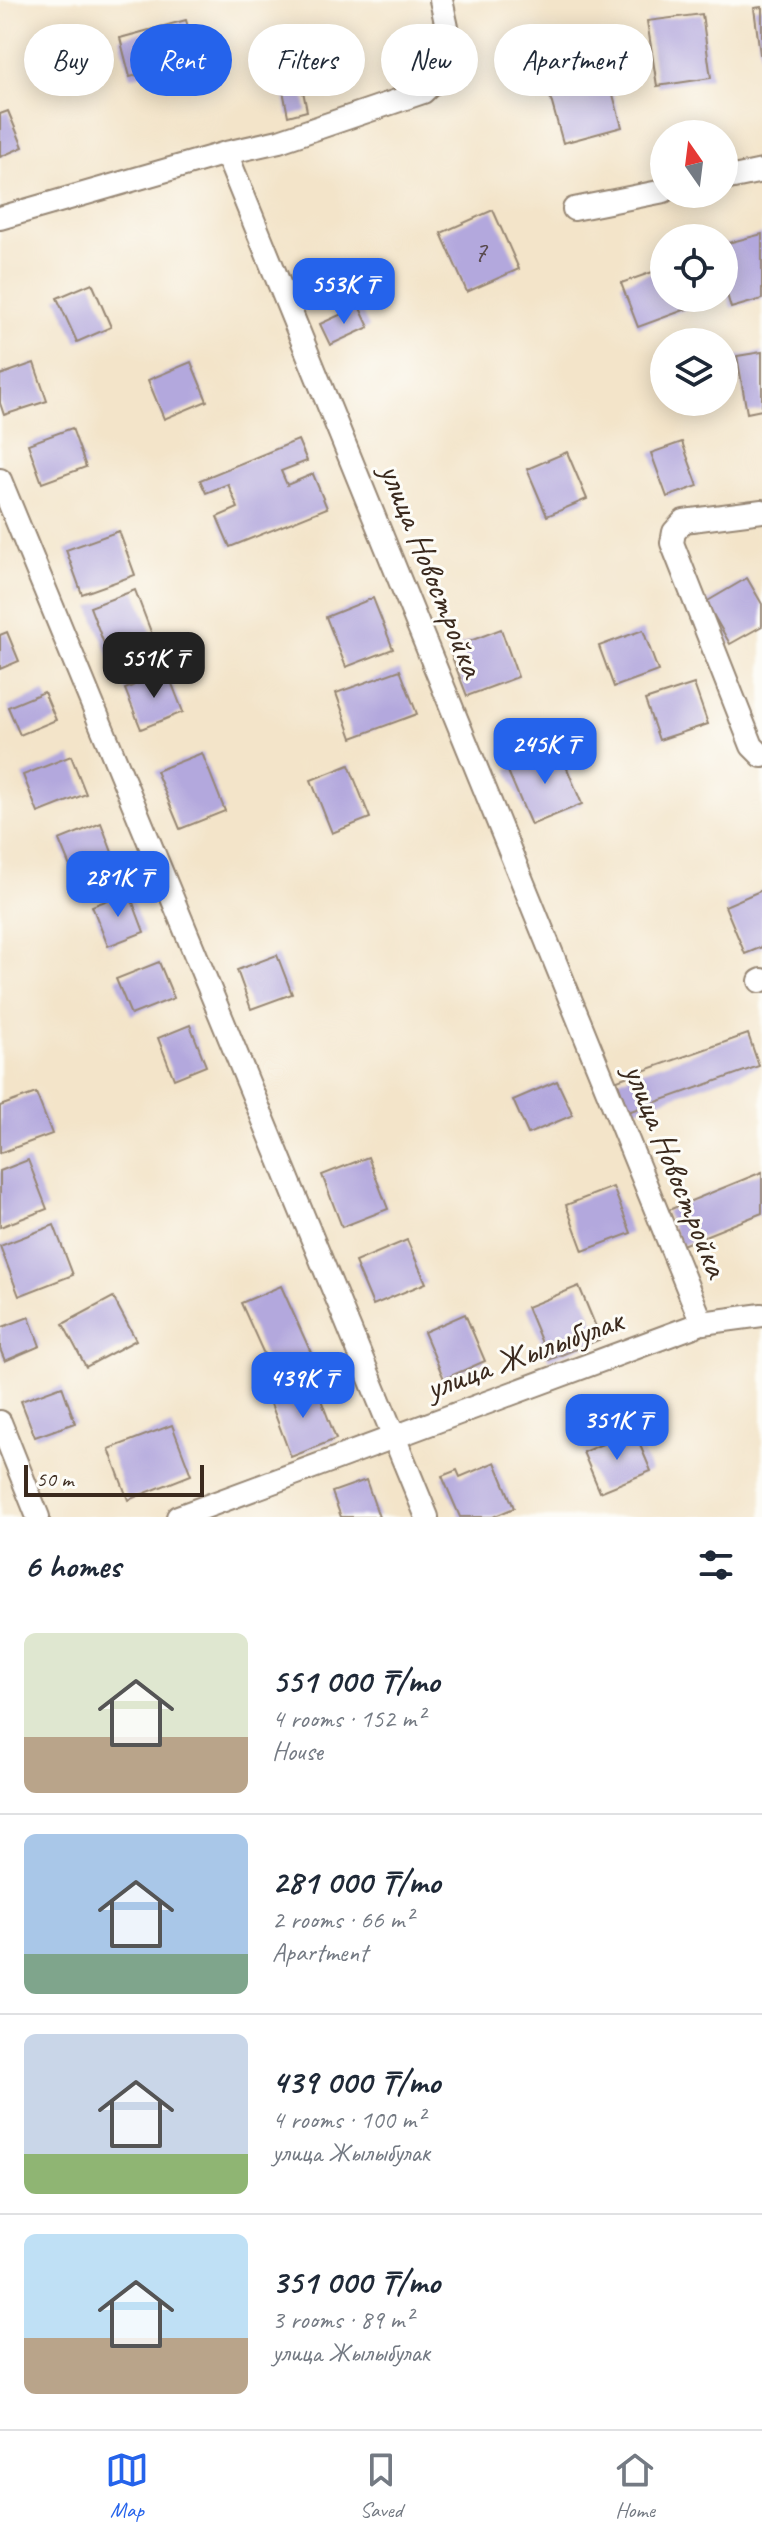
<!DOCTYPE html>
<html lang="en">
<head>
<meta charset="utf-8">
<style>
  :root { --surface:#fff; --page:#f2f2f3; --text:#1f2937; --muted:#747a83; --line:#e0e1e3; --accent:#2563eb }
  body { margin:0; font-family:Caveat,sans-serif; background:var(--page); color:var(--text); height:100vh; display:flex; flex-direction:column; font-size:30px; white-space:nowrap }
  * { box-sizing:border-box; margin:0 }
  p { font-size:26px; color:var(--muted) }
  .icon { flex:none; width:44px; height:44px; fill:none; stroke:currentColor; stroke-width:2; stroke-linecap:round; stroke-linejoin:round }
  .map { position:relative; height:1517px; overflow:hidden }
  .sheet { display:flex; flex-direction:column; background:var(--surface); flex:1 }
  .sheet>* { flex:none }
  .guide { position:absolute; left:24px; top:24px; width:714px; height:72px; display:flex; gap:16px }
  .needle { width:52px; rotate:346deg }
  .controls { position:absolute; left:650px; top:120px; display:grid; gap:16px }
  .controls a { display:grid; place-items:center; width:88px; height:88px; border-radius:50%; background:var(--surface); box-shadow:0 4px 20px #0003; font-size:40px }
  .scale { position:absolute; left:24px; bottom:20px; width:180px; box-sizing:border-box; padding-left:8px; border:4px solid #3b2a1e; border-top:0; font-size:22px; line-height:28px; white-space:nowrap; color:#3b2a1e; -webkit-text-stroke:6px #fdfcf7; paint-order:stroke }
  .price { position:absolute; translate:-50% -68px; padding:0 18px; border-radius:16px; background:var(--accent); color:#fff; font-size:26px; line-height:52px; filter:drop-shadow(0 2px 4px #0008) }
  .price::after { content:''; position:absolute; left:50%; top:48px; width:24px; height:18px; margin-left:-12px; background:inherit; clip-path:polygon(0 0,100% 0,50% 100%) }
  .price.current { background:#222; color:#fff }
  ul { padding:0; list-style:none }
  li { display:flex; align-items:center; gap:24px; height:200px; padding:0 24px }
  li+li { border-top:2px solid var(--line) }
  li span { display:grid; place-items:center; flex:none; width:224px; height:160px; border-radius:12px; color:#555 }
  li>.icon { margin-inline-start:auto }
  span .icon { width:96px; height:96px; fill:#fffc; stroke-width:1 }
  li b { font-size:34px }
  h2 { display:flex; justify-content:space-between; align-items:center; height:96px; padding:0 24px; font-size:34px }
  .tag { padding:0 28px; border-radius:36px; background:var(--surface); box-shadow:0 4px 20px #0003; font-size:28px; line-height:72px }
  .tag.current { background:var(--accent); color:#fff }
  .dock { display:flex; justify-content:space-around; align-items:center; height:112px; border-top:2px solid var(--line); background:var(--surface); font-size:22px; color:var(--muted) }
  .dock a { display:grid; justify-items:center; gap:4px }
  .dock .current { color:var(--accent) }
  .map>svg:first-child { display:block }
  .building { fill:#b3a8dd }
  .lines { fill:none; stroke-linecap:round; stroke-linejoin:round }
  .minor-casing { stroke:#978774; stroke-width:26 }
  .minor { stroke:#fff; stroke-width:22 }
  .labels { text-anchor:middle; stroke-width:6; stroke-linejoin:round; paint-order:stroke }
  .number-label { font-size:30px; fill:#594a4e }
  .street-label { font-size:34px; fill:#3b2a1e; stroke:#fdfcf7 }
</style>
</head>
<body>
<div class="map">
<svg width="762" height="1517" viewBox="0 0 762 1517">
  <rect width="100%" height="100%" fill="#fdfcf7"/>
  <filter id="ink" filterUnits="userSpaceOnUse"><feTurbulence type="fractalNoise" baseFrequency=".0125" numOctaves="2"/><feDisplacementMap in="SourceGraphic" scale="16" xChannelSelector="R" yChannelSelector="G"/><feConvolveMatrix kernelMatrix="1 2 1 2 8 2 1 2 1" color-interpolation-filters="sRGB"/></filter>
  <filter id="wash" filterUnits="userSpaceOnUse"><feTurbulence type="fractalNoise" baseFrequency=".006" numOctaves="4" result="noise"/><feDisplacementMap in="SourceGraphic" scale="32" xChannelSelector="R" yChannelSelector="G"/><feGaussianBlur stdDeviation="1.8" result="paint"/><feColorMatrix in="noise" values="0 0 0 0 0 0 0 0 0 0 0 0 0 0 0 0 0 1.4 0 .05"/><feComposite in="paint" operator="in"/></filter>
  <g filter="url(#wash)">
    <rect width="100%" height="100%" fill="#f3e4c9"/>
    <g id="blocks">
      <g class="building">
        <path d="M 762,7 L 762,54 L 760,54 L 754,8 Z"/>
        <path d="M 702,14 L 711,78 L 657,86 L 647,21 Z"/>
        <path d="M 186,20 L 197,59 L 130,77 L 120,38 Z"/>
        <path d="M 299,71 L 307,111 L 288,116 L 280,75 Z"/>
        <path d="M 607,73 L 622,127 L 563,143 L 548,89 Z"/>
        <path d="M 8,111 L 23,147 L 0,157 L 0,114 Z"/>
        <path d="M 493,210 L 519,269 L 467,292 L 441,233 Z"/>
        <path d="M 762,234 L 762,299 L 731,308 L 724,284 L 724,244 Z"/>
        <path d="M 664,268 L 664,298 L 683,298 L 687,309 L 638,327 L 621,283 Z"/>
        <path d="M 92,283 L 111,327 L 77,342 L 57,298 Z"/>
        <path d="M 359,306 L 369,327 L 330,345 L 320,324 Z"/>
        <path d="M 762,352 L 762,410 L 747,413 L 737,356 Z"/>
        <path d="M 191,362 L 207,401 L 164,419 L 148,380 Z"/>
        <path d="M 34,363 L 47,401 L 4,415 L 0,403 L 0,375 Z"/>
        <path d="M 72,428 L 86,467 L 42,483 L 28,444 Z"/>
        <path d="M 298,440 L 307,461 L 281,471 L 287,485 L 313,474 L 327,508 L 230,547 L 217,517 L 238,508 L 228,484 L 206,493 L 200,480 Z"/>
        <path d="M 682,442 L 698,486 L 667,497 L 651,453 Z"/>
        <path d="M 567,452 L 587,499 L 547,516 L 527,469 Z"/>
        <path d="M 119,531 L 135,575 L 82,594 L 66,550 Z"/>
        <path d="M 747,578 L 762,604 L 762,626 L 730,644 L 706,602 Z"/>
        <path d="M 135,590 L 156,645 L 111,662 L 90,607 Z"/>
        <path d="M 373,598 L 393,649 L 346,667 L 326,617 Z"/>
        <path d="M 501,629 L 518,677 L 467,696 L 449,649 Z"/>
        <path d="M 643,630 L 658,671 L 614,687 L 599,646 Z"/>
        <path d="M 7,632 L 19,661 L 0,669 L 0,635 Z"/>
        <path d="M 400,670 L 417,714 L 352,738 L 336,693 Z"/>
        <path d="M 167,671 L 183,712 L 141,729 L 125,689 Z"/>
        <path d="M 694,684 L 708,724 L 659,740 L 645,700 Z"/>
        <path d="M 44,692 L 56,720 L 20,735 L 8,707 Z"/>
        <path d="M 558,747 L 582,804 L 531,825 L 507,769 Z"/>
        <path d="M 202,753 L 225,811 L 180,829 L 156,771 Z"/>
        <path d="M 71,756 L 86,794 L 38,813 L 23,775 Z"/>
        <path d="M 349,765 L 370,818 L 332,833 L 311,780 Z"/>
        <path d="M 101,823 L 116,863 L 75,879 L 59,840 Z"/>
        <path d="M 762,890 L 762,947 L 745,954 L 725,906 Z"/>
        <path d="M 129,892 L 144,932 L 108,946 L 92,906 Z"/>
        <path d="M 277,955 L 292,994 L 251,1009 L 237,970 Z"/>
        <path d="M 159,962 L 174,998 L 131,1015 L 116,979 Z"/>
        <path d="M 190,1025 L 206,1066 L 174,1079 L 158,1038 Z"/>
        <path d="M 748,1034 L 759,1066 L 628,1112 L 617,1080 Z"/>
        <path d="M 557,1081 L 573,1115 L 528,1134 L 513,1100 Z"/>
        <path d="M 36,1093 L 52,1134 L 0,1153 L 0,1106 Z"/>
        <path d="M 368,1157 L 388,1209 L 342,1227 L 322,1175 Z"/>
        <path d="M 28,1160 L 47,1209 L 0,1227 L 0,1171 Z"/>
        <path d="M 762,1172 L 762,1213 L 680,1246 L 666,1211 Z"/>
        <path d="M 613,1187 L 631,1233 L 583,1251 L 566,1205 Z"/>
        <path d="M 54,1225 L 73,1275 L 19,1296 L 0,1246 Z"/>
        <path d="M 407,1240 L 426,1283 L 373,1305 L 355,1262 Z"/>
        <path d="M 281,1286 L 312,1355 L 272,1372 L 241,1303 Z"/>
        <path d="M 579,1286 L 601,1339 L 549,1360 L 527,1307 Z"/>
        <path d="M 113,1297 L 136,1340 L 86,1367 L 63,1324 Z"/>
        <path d="M 465,1314 L 485,1361 L 444,1379 L 424,1332 Z"/>
        <path d="M 29,1317 L 40,1346 L 5,1361 L 0,1349 L 0,1328 Z"/>
        <path d="M 315,1384 L 336,1439 L 291,1457 L 270,1401 Z"/>
        <path d="M 62,1386 L 75,1423 L 35,1437 L 21,1401 Z"/>
        <path d="M 172,1425 L 191,1475 L 128,1500 L 109,1449 Z"/>
        <path d="M 634,1431 L 651,1471 L 600,1492 L 583,1452 Z"/>
        <path d="M 495,1462 L 514,1508 L 493,1517 L 460,1517 L 442,1476 L 457,1470 L 460,1477 Z"/>
        <path d="M 366,1480 L 379,1517 L 341,1517 L 332,1492 Z"/>
      </g>
    </g>
  </g>
  <g filter="url(#ink)">
    <use href="#blocks" fill-opacity="0" stroke="#978774" stroke-width="2"/>
    <g class="lines">
      <defs>
        <g id="minor">
          <path d="M 226,153 L 702,1323"/>
          <path d="M 724,179 L 762,171"/>
          <path d="M 574,209 L 664,191"/>
          <path d="M 0,218 L 226,153 L 279,141 L 423,92 L 443,73 L 450,41 L 441,0"/>
          <path d="M 0,480 L 427,1517"/>
          <path d="M 762,511 L 684,521 L 674,532 L 672,543 L 752,746 L 762,756"/>
          <path d="M 760,981 L 762,980"/>
          <path d="M 0,1422 L 38,1517"/>
          <path d="M 178,1517 L 702,1323 L 762,1315"/>
        </g>
      </defs>
      <use href="#minor" class="minor-casing"/>
      <use href="#minor" class="minor"/>
    </g>
  </g>
  <g class="labels">
    <g class="number-label">
      <text x="480" y="261">7</text>
    </g>
    <g class="street-label">
      <text transform="translate(433 570) rotate(68)" y="12">улица Новостройка</text>
      <text transform="translate(677 1170) rotate(68)" y="12">улица Новостройка</text>
      <text transform="translate(524 1353) rotate(-20)" y="12">улица Жылыбулак</text>
    </g>
  </g>
</svg>
<div class="controls">
<a><svg class="needle" viewBox="-14 -14 28 28"><path d="M0-13l5 13h-10z" fill="#e53935"/><path d="M0 13l5-13h-10z" fill="#747a83"/></svg></a>
<a><svg class="icon" aria-label="locate" viewBox="0 0 24 24"><circle cx="12" cy="12" r="6"/><path d="M12 2v4M12 18v4M2 12h4M18 12h4"/></svg></a>
<a><svg class="icon" aria-label="layers" viewBox="0 0 24 24"><path d="M12 4l9 5-9 5-9-5zM3 14l9 5 9-5"/></svg></a>
</div>
<div class="scale">50 m</div>
<b class="price" style="left:344px;top:326px">553K ₸</b>
<b class="price current" style="left:154px;top:700px">551K ₸</b>
<b class="price" style="left:545px;top:786px">245K ₸</b>
<b class="price" style="left:118px;top:919px">281K ₸</b>
<b class="price" style="left:303px;top:1420px">439K ₸</b>
<b class="price" style="left:617px;top:1462px">351K ₸</b>
<div class="guide">
<a class="tag">Buy</a>
<a class="tag current">Rent</a>
<a class="tag">Filters</a>
<a class="tag">New</a>
<a class="tag">Apartment</a>
</div>
</div>
<section class="sheet">
<h2>6 homes<svg class="icon" aria-label="filters" viewBox="0 0 24 24"><path d="M4 7h16M4 17h16"/><circle cx="9" cy="7" r="2"/><circle cx="15" cy="17" r="2"/></svg></h2>
<ul>
<li><span style="background:linear-gradient(#dfe7d0 65%,#b9a48a 0)"><svg class="icon" aria-label="home" viewBox="0 0 24 24"><path d="M3 11l9-7 9 7M6 9v11h12V9"/></svg></span><div><b>551 000 ₸/mo</b><p>4 rooms · 152 m²</p><p>House</p></div></li>
<li><span style="background:linear-gradient(#a9c7e8 75%,#7fa58c 0)"><svg class="icon" aria-label="home" viewBox="0 0 24 24"><path d="M3 11l9-7 9 7M6 9v11h12V9"/></svg></span><div><b>281 000 ₸/mo</b><p>2 rooms · 66 m²</p><p>Apartment</p></div></li>
<li><span style="background:linear-gradient(#c9d6e8 75%,#8fb573 0)"><svg class="icon" aria-label="home" viewBox="0 0 24 24"><path d="M3 11l9-7 9 7M6 9v11h12V9"/></svg></span><div><b>439 000 ₸/mo</b><p>4 rooms · 100 m²</p><p>улица Жылыбулак</p></div></li>
<li><span style="background:linear-gradient(#bfe0f5 65%,#b9a48a 0)"><svg class="icon" aria-label="home" viewBox="0 0 24 24"><path d="M3 11l9-7 9 7M6 9v11h12V9"/></svg></span><div><b>351 000 ₸/mo</b><p>3 rooms · 89 m²</p><p>улица Жылыбулак</p></div></li>
</ul>
</section>
<nav class="dock">
<a class="current"><svg class="icon" aria-label="map" viewBox="0 0 24 24"><path d="M3 6l6-2 6 2 6-2v14l-6 2-6-2-6 2zM9 4v14M15 6v14"/></svg>Map</a>
<a><svg class="icon" aria-label="saved" viewBox="0 0 24 24"><path d="M7 4h10v16l-5-4-5 4z"/></svg>Saved</a>
<a><svg class="icon" aria-label="home" viewBox="0 0 24 24"><path d="M3 11l9-7 9 7M6 9v11h12V9"/></svg>Home</a>
</nav>
</body>
</html>
